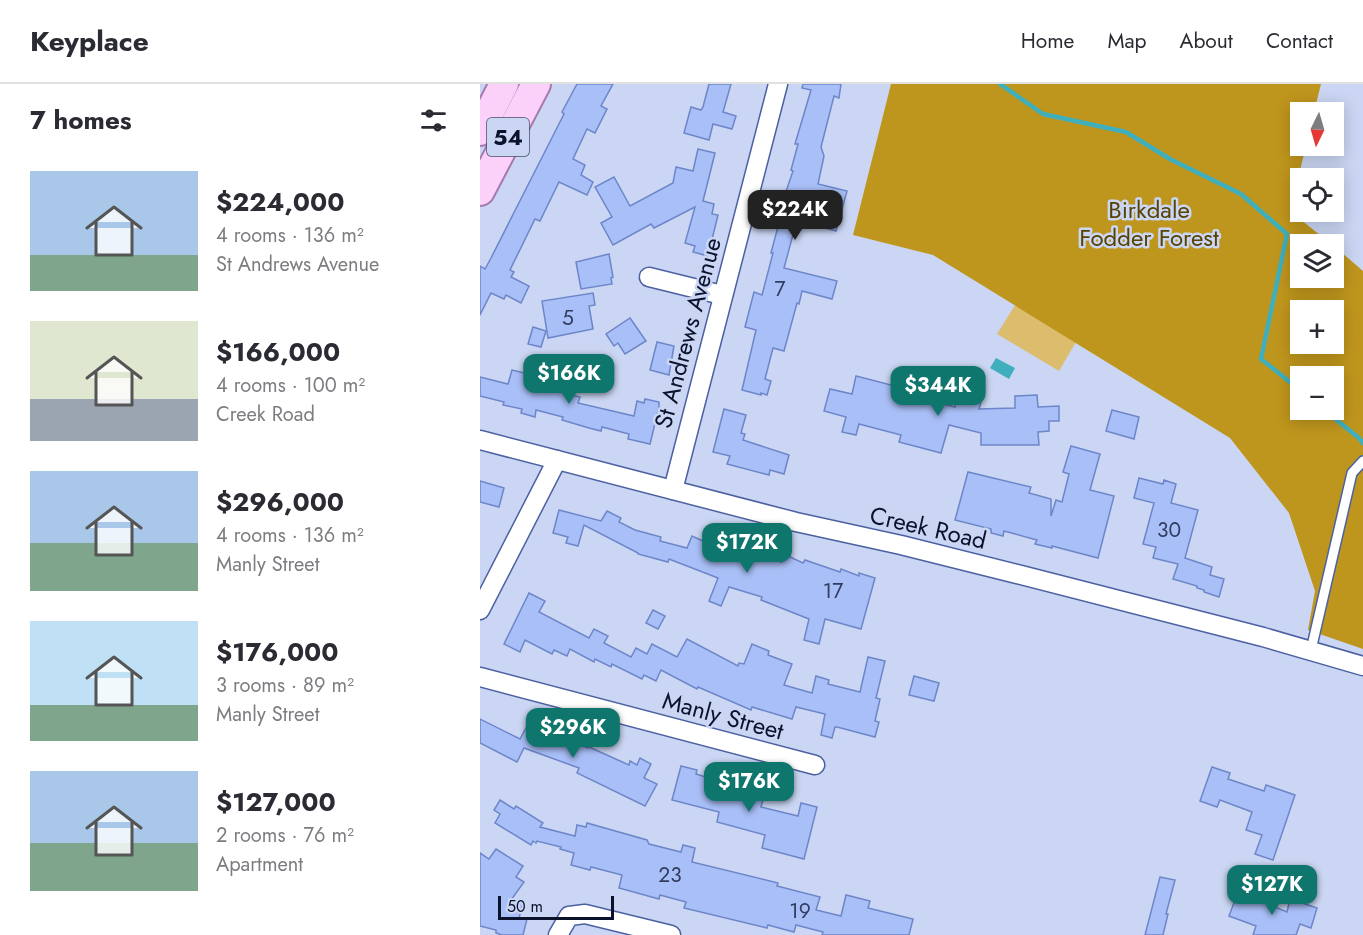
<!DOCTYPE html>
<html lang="en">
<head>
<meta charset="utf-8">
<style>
  :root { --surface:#fff; --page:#f2f2f3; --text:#2b2b33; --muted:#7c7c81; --line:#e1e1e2; --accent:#0f766e }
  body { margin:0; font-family:Jost,sans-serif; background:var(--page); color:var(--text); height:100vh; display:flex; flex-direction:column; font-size:22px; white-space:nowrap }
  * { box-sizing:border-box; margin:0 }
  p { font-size:20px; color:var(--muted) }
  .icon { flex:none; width:33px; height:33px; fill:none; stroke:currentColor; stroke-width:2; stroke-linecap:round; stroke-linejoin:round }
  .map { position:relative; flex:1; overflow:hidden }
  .panel { display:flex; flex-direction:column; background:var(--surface); width:480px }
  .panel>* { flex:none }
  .needle { width:39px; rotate:185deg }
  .fabs { position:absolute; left:810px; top:18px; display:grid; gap:12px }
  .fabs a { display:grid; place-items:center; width:54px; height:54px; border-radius:0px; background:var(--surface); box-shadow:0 3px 15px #0003; font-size:30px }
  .scale { position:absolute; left:18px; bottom:15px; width:116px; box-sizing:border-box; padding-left:6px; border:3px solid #0a122c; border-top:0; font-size:16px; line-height:21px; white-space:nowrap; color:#0a122c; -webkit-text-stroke:4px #cad6f3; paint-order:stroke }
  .price { position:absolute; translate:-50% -51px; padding:0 14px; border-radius:12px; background:var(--accent); color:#fff; font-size:20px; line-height:39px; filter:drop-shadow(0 2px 3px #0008) }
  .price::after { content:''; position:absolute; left:50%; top:36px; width:18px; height:14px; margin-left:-9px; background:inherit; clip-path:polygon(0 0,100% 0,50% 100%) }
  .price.active { background:#222; color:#fff }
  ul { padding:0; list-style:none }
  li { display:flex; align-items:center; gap:18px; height:150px; padding:0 30px }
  li span { display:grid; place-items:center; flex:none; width:168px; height:120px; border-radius:0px; color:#555 }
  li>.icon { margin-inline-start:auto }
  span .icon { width:72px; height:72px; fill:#fffc; stroke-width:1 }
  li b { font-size:26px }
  h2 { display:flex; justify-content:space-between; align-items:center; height:72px; padding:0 30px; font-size:26px }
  header { display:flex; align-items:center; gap:36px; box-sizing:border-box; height:84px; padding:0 30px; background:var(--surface); border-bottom:2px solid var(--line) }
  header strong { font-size:28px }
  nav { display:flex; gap:33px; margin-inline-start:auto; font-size:21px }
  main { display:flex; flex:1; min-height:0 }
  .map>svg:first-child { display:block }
  .green { fill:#dcbc6d }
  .forest { fill:#bf961d; fill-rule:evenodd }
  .water { fill:#3fafbe }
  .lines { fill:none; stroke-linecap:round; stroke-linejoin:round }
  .stream { stroke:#3fafbe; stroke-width:4.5 }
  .building { fill:#a9bff7; stroke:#6d86c9; stroke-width:1.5 }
  .service-casing { stroke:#4b61a1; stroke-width:12 }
  .minor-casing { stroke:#4b61a1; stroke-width:21 }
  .primary-casing { stroke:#a57baf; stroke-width:32 }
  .service { stroke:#fff; stroke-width:9 }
  .minor { stroke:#fff; stroke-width:18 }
  .primary { stroke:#fbd1f9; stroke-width:28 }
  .labels { text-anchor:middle; stroke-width:5; stroke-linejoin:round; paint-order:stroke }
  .number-label { font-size:21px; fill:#323d5f }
  .shield { fill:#cad6f3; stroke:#444d68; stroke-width:1.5 }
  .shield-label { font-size:22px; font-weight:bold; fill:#0a122c }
  .park-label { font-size:24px; fill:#574201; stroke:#cad6f3 }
  .street-label { font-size:24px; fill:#0a122c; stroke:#cad6f3 }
</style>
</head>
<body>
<header>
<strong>Keyplace</strong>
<nav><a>Home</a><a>Map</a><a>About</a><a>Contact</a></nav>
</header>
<main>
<section class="panel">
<h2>7 homes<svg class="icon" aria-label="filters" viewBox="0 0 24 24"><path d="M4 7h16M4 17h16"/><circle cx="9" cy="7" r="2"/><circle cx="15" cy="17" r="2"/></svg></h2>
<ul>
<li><span style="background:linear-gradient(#a9c7e8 70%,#7fa58c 0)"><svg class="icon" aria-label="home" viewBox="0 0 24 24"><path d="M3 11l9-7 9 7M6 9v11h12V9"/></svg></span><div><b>$224,000</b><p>4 rooms · 136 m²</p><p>St Andrews Avenue</p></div></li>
<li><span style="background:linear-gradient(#dfe7d0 65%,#9aa5b1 0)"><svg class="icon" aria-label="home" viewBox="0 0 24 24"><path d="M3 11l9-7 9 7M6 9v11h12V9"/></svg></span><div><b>$166,000</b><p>4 rooms · 100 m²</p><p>Creek Road</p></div></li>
<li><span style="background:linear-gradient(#a9c7e8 60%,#7fa58c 0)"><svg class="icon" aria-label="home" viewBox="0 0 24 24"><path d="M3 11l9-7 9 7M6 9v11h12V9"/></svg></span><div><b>$296,000</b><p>4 rooms · 136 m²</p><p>Manly Street</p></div></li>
<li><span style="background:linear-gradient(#bfe0f5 70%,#7fa58c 0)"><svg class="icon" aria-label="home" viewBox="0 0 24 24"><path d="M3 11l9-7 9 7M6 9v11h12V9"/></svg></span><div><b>$176,000</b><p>3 rooms · 89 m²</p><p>Manly Street</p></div></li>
<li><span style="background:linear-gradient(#a9c7e8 60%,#7fa58c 0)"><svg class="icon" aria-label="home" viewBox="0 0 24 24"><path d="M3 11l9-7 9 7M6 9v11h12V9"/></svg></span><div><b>$127,000</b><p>2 rooms · 76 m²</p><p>Apartment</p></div></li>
</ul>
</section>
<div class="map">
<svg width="883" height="851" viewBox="0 0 883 851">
  <rect width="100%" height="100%" fill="#cad6f3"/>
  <path class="green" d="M 535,221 L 596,258 L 579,287 L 517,250 Z"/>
  <path class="forest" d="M 411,0 L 841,0 L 834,28 L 820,28 L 820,62 L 826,62 L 810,127 L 851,160 L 820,160 L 820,194 L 854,194 L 854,162 L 883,187 L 883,565 L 828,546 L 835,507 L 809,429 L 750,354 L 453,171 L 373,151 ZM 820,226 L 854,226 L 854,260 L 820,260 ZM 820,292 L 854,292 L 854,326 L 820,326 Z"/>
  <path class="water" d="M 516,274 L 535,284 L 529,295 L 510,284 Z"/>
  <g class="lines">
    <g class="stream">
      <path d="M 520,0 L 563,30 L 646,48 L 690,75 L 761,110 L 807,150 L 781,275 L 820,306"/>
      <path d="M 844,326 L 879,354 L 883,359"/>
    </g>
  </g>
  <g class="building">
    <path d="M 97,0 L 133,0 L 121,22 L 127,25 L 115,49 L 107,45 L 93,75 L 105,81 L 101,91 L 113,98 L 107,111 L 79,98 L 60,137 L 55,135 L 30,186 L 34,188 L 31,193 L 49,202 L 41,219 L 26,211 L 24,215 L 11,209 L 0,231 L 0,182 L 5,185 L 11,174 L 84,30 L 82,28 Z"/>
    <path d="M 229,0 L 251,0 L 243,28 L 256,32 L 252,45 L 233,40 L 229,56 L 204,49 L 211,23 L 221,26 L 223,23 Z"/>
    <path d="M 323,0 L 361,0 L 359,14 L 354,12 L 341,63 L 344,72 L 338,100 L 367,107 L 356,147 L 317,136 L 304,184 L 357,197 L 352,215 L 322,207 L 319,220 L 317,219 L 304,267 L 293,264 L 285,295 L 291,297 L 287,311 L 281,309 L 281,311 L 262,306 L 276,246 L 265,243 L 274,208 L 282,211 L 293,169 L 291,169 L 301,131 L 298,131 L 313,87 L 311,86 L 318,60 L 315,60 L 331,6 L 322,4 Z"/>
    <path d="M 218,65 L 235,69 L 223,117 L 234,120 L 232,130 L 238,131 L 228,172 L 213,168 L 215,162 L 205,159 L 215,123 L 174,144 L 171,140 L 133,161 L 121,139 L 132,133 L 115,103 L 134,93 L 150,122 L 193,99 L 196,83 L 213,87 Z"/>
    <path d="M 129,170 L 133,193 L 131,194 L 132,200 L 101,205 L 96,178 Z"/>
    <path d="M 113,209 L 115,221 L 109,222 L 113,245 L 68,254 L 62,217 Z"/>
    <path d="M 150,234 L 166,257 L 145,270 L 138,259 L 134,262 L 126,250 Z"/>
    <path d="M 53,243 L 66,247 L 61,263 L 48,260 Z"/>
    <path d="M 177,258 L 194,262 L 189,291 L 170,286 Z"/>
    <path d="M 32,286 L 69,295 L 69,292 L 90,297 L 87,310 L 100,313 L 98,319 L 154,332 L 157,317 L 164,319 L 165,315 L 179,318 L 179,323 L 170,360 L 148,355 L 149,350 L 122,343 L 121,347 L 109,344 L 82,336 L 83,333 L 56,326 L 55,333 L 41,329 L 42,325 L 23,321 L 24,318 L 0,312 L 0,293 L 28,300 Z"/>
    <path d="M 376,292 L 415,302 L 414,307 L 475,323 L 478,312 L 501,318 L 499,325 L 535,324 L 535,312 L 557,311 L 558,323 L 579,322 L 579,337 L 569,337 L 569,347 L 558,348 L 559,361 L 501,361 L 501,349 L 469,341 L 461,369 L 419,358 L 421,351 L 379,340 L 376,351 L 362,348 L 366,333 L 344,327 L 350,305 L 372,310 Z"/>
    <path d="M 244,325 L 266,331 L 261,349 L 265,350 L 263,356 L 309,371 L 304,390 L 290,386 L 289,391 L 247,380 L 250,372 L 233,368 Z"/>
    <path d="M 632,326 L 659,333 L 654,355 L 626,347 Z"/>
    <path d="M 591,362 L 620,370 L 610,406 L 634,412 L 618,474 L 572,462 L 572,464 L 555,460 L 557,456 L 524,447 L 523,452 L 511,449 L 511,445 L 475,436 L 488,388 L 551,403 L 549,409 L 571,415 L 571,432 L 576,416 L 582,418 L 589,390 L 583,388 Z"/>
    <path d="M 659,394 L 683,400 L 684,396 L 696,400 L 691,419 L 718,426 L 705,474 L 732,483 L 730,491 L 744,495 L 739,513 L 724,508 L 724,506 L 717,504 L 717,502 L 693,495 L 698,480 L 673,474 L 676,463 L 663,460 L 674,419 L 654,414 Z"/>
    <path d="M 0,397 L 24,404 L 19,423 L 0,418 Z"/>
    <path d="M 79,426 L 121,437 L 127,427 L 141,434 L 139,438 L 155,446 L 181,453 L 180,457 L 207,464 L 212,452 L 223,457 L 228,460 L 227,463 L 254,473 L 257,465 L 302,478 L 306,471 L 323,479 L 325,476 L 360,488 L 361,485 L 379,492 L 379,489 L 395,494 L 381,545 L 345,535 L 339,560 L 324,556 L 329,535 L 281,516 L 282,513 L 249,503 L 241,522 L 229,517 L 238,494 L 189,475 L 188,478 L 158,470 L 158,469 L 104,441 L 98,462 L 86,459 L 88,453 L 73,449 Z"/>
    <path d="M 49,509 L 65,517 L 59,528 L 109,554 L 114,545 L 128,552 L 124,559 L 151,573 L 156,564 L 167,570 L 172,560 L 197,573 L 207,555 L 258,582 L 259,579 L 264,580 L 272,560 L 289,567 L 288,571 L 312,580 L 304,601 L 332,609 L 336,592 L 349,596 L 348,600 L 380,608 L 388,573 L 405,577 L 396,614 L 400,615 L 395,637 L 399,638 L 395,653 L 357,643 L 355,643 L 352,654 L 341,651 L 345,630 L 316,623 L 312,635 L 272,623 L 271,626 L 218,603 L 217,605 L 181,586 L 176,597 L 164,591 L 162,595 L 132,580 L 131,583 L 115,575 L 114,578 L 90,565 L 87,572 L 74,566 L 72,570 L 45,556 L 40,568 L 24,560 Z"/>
    <path d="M 173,526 L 185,532 L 178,545 L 166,539 Z"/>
    <path d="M 434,592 L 459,599 L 454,617 L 429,611 Z"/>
    <path d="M 53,631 L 65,637 L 60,646 L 108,664 L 109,663 L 149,681 L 150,677 L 157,681 L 160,674 L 171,680 L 164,694 L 177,700 L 165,722 L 97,689 L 99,684 L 44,664 L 37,678 L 0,659 L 0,635 L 40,655 Z"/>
    <path d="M 201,682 L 217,686 L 216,690 L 232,695 L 229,707 L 255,713 L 256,709 L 267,712 L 269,701 L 286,705 L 281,723 L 318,732 L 321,719 L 337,723 L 324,775 L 282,764 L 285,751 L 237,738 L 239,728 L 192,716 Z"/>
    <path d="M 732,683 L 750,689 L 748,695 L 784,707 L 786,701 L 815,711 L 793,776 L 775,770 L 782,751 L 766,746 L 772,728 L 740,716 L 737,723 L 720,717 Z"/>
    <path d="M 20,716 L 34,725 L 36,722 L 63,739 L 60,743 L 95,752 L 97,741 L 106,743 L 107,739 L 167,756 L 169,760 L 201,768 L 203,761 L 215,764 L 212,778 L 298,799 L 297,802 L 340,813 L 336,826 L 361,832 L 366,811 L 390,817 L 388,824 L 433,835 L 429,851 L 342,851 L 343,848 L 316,841 L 314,848 L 288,841 L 287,844 L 204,824 L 206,818 L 180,811 L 179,815 L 139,804 L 142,791 L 111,783 L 110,786 L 91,781 L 94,769 L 80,765 L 81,763 L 57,757 L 56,759 L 53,757 L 51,761 L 15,739 L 20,730 L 14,726 Z"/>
    <path d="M 16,765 L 43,782 L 36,793 L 44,798 L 31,816 L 43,819 L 39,834 L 47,835 L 43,851 L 22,851 L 16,849 L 16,846 L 0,842 L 0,769 L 9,775 Z"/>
    <path d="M 680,793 L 695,796 L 686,830 L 688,830 L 683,851 L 665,851 Z"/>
    <path d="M 758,808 L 807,828 L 810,815 L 837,824 L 831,844 L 820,840 L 816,851 L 773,851 L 776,842 L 749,832 Z"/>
  </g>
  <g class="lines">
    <defs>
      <path id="service" d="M 831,566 L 872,389 L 883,377"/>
      <g id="minor">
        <path d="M 169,193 L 242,211"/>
        <path d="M 0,356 L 316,438 L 421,461 L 537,490 L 783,553 L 883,582"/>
        <path d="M 193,406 L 298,0"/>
        <path d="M 0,526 L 77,376"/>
        <path d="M 0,593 L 335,681"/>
        <path d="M 78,851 L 89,832 L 105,830 L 191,851"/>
      </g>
      <g id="primary">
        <path d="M 0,47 L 24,0"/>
        <path d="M 0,107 L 56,0"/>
      </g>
    </defs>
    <use href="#service" class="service-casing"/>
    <use href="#minor" class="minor-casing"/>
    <use href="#primary" class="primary-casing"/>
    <use href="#service" class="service"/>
    <use href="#minor" class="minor"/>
    <use href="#primary" class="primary"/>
  </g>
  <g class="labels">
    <g class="number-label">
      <text x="300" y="212">7</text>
      <text x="88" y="241">5</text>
      <text x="689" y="453">30</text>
      <text x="353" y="514">17</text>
      <text x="190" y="798">23</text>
      <text x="320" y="834">19</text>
    </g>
    <rect class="shield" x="7" y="34" width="42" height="38" rx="4.5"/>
    <g class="shield-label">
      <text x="28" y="61">54</text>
    </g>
    <g class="park-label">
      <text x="669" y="134">Birkdale<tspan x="669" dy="28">Fodder Forest</tspan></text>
    </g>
    <g class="street-label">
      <text transform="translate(208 249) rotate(-75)" y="8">St Andrews Avenue</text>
      <text transform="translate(448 444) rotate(13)" y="8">Creek Road</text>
      <text transform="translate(243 632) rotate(15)" y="8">Manly Street</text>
    </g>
  </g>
</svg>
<div class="fabs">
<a><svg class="needle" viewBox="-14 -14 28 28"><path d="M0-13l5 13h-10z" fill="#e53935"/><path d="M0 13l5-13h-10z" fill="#7c7c81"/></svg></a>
<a><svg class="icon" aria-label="locate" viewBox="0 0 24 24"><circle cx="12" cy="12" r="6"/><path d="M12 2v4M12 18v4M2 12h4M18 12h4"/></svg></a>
<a><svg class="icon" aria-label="layers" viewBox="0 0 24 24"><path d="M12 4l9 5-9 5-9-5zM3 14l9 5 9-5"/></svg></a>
<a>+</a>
<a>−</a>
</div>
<div class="scale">50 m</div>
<b class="price active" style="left:315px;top:157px">$224K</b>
<b class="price" style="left:89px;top:321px">$166K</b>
<b class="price" style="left:458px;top:333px">$344K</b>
<b class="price" style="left:267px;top:490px">$172K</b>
<b class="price" style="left:93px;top:675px">$296K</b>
<b class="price" style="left:269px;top:729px">$176K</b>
<b class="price" style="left:792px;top:832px">$127K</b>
</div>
</main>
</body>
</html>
